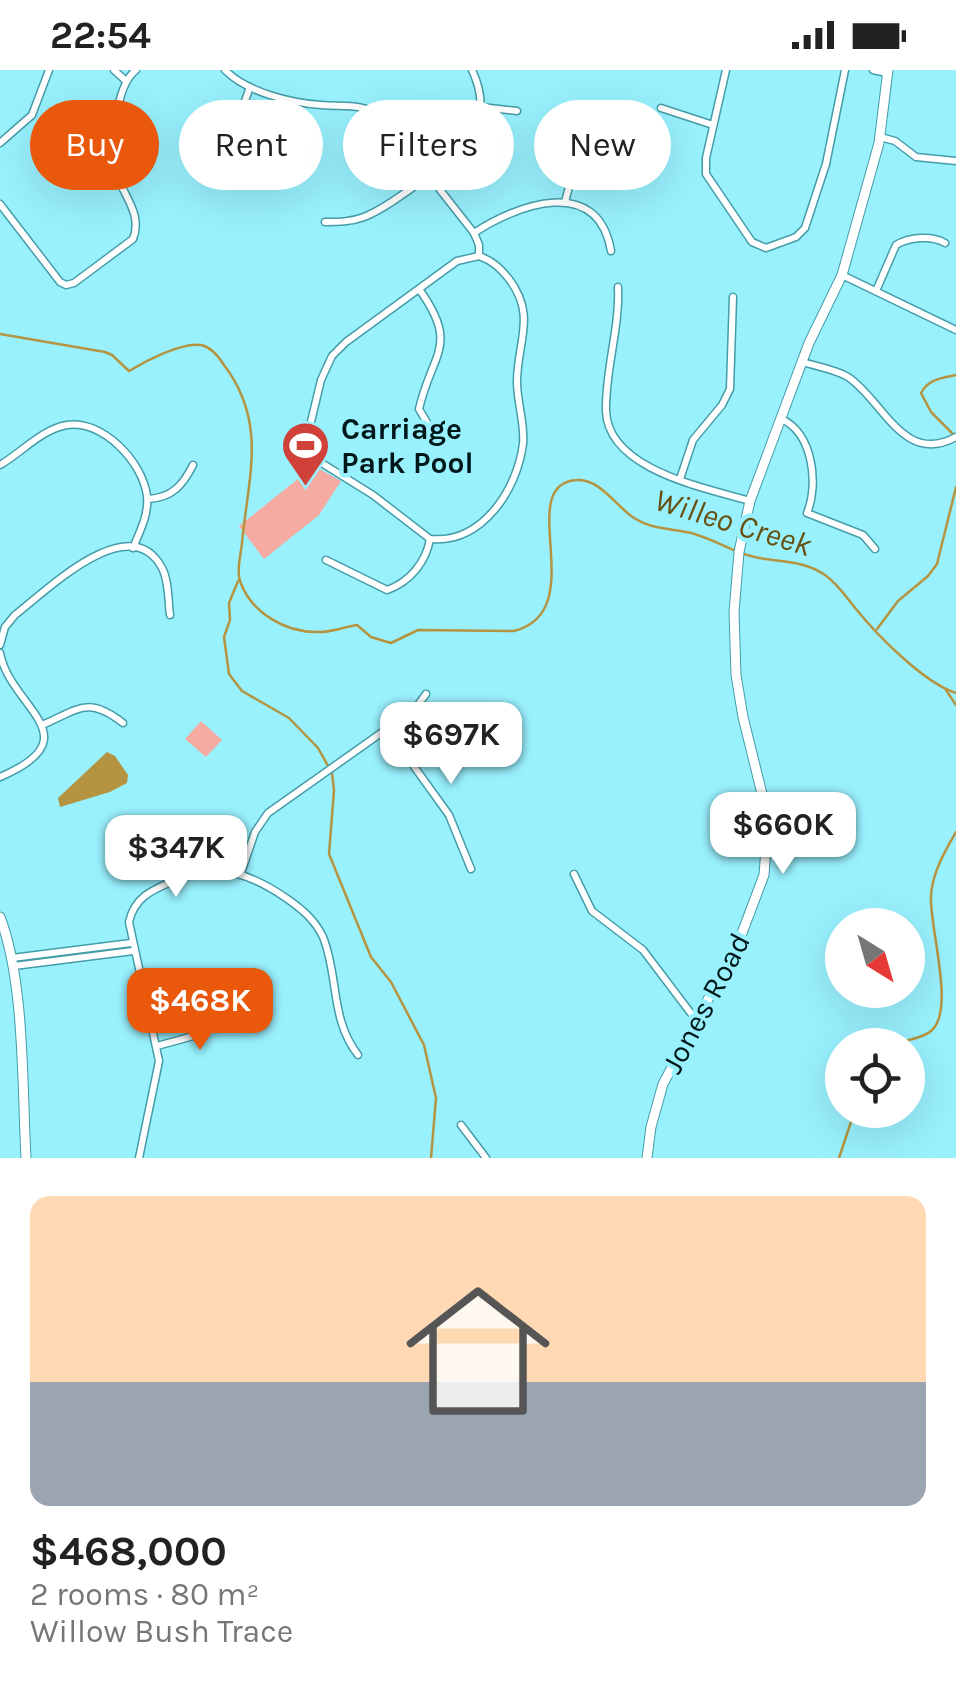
<!DOCTYPE html>
<html lang="en">
<head>
<meta charset="utf-8">
<style>
  :root { --surface:#fff; --page:#f6f6f6; --text:#222; --muted:#767676; --accent:#ea580c }
  body { margin:0; font-family:Karla,sans-serif; background:var(--page); color:var(--text); height:100vh; display:flex; flex-direction:column; font-size:38px; white-space:nowrap }
  * { box-sizing:border-box; margin:0 }
  p { font-size:32px; color:var(--muted) }
  .icon { flex:none; width:55px; height:55px; fill:none; stroke:currentColor; stroke-width:2; stroke-linecap:round; stroke-linejoin:round }
  .map { position:relative; height:1088px; overflow:hidden }
  .panel { display:flex; flex-direction:column; background:var(--surface); flex:1 }
  .panel>* { flex:none }
  .guide { position:absolute; left:30px; top:30px; width:898px; height:90px; display:flex; gap:20px }
  .needle { width:65px; rotate:143deg }
  .buttons { position:absolute; left:825px; top:838px; display:grid; gap:20px }
  .buttons a { display:grid; place-items:center; width:100px; height:100px; border-radius:50%; background:var(--surface); box-shadow:0 10px 40px #0002; font-size:50px }
  .price { position:absolute; translate:-50% -85px; padding:0 22px; border-radius:20px; background:#fff; color:#222; font-size:32px; line-height:65px; filter:drop-shadow(0 2px 5px #0008) }
  .price::after { content:''; position:absolute; left:50%; top:60px; width:30px; height:22px; margin-left:-15px; background:inherit; clip-path:polygon(0 0,100% 0,50% 100%) }
  .price.on { background:var(--accent); color:#fff }
  ul { padding:0; list-style:none }
  li { display:grid; align-content:center; gap:20px; height:530px; padding:0 30px }
  li span { display:grid; place-items:center; height:310px; border-radius:20px; color:#555 }
  li>.icon { margin-inline-start:auto }
  span .icon { width:180px; height:180px; fill:#fffc; stroke-width:1 }
  li b { font-size:42px }
  .tag { padding:0 35px; border-radius:45px; background:var(--surface); box-shadow:0 10px 40px #0002; font-size:35px; line-height:90px }
  .tag.on { background:var(--accent); color:#fff }
  .status { display:flex; justify-content:space-between; align-items:center; height:70px; padding:0 50px; background:var(--surface); direction:ltr }
  .status svg { height:28px; fill:currentColor }
  .map>svg:first-child { display:block }
  .green { fill:#f5aba1 }
  .water { fill:#b59441 }
  .lines { fill:none; stroke-linecap:round; stroke-linejoin:round }
  .stream { stroke:#b59441; stroke-width:2.5 }
  .street-casing { stroke:#449da9; stroke-width:9 }
  .secondary-casing { stroke:#449da9; stroke-width:11 }
  .street { stroke:#fff; stroke-width:6 }
  .secondary { stroke:#fff; stroke-width:9 }
  .labels { text-anchor:middle; stroke-width:9; stroke-linejoin:round; paint-order:stroke }
  .poi-label { font-size:30px; font-weight:bold; fill:#00171a; stroke:#99f1fe; text-anchor:start }
  .street-label { font-size:30px; fill:#00171a; stroke:#99f1fe }
  .water-label { font-size:32px; font-style:italic; fill:#685111; stroke:#99f1fe }
</style>
</head>
<body>
<div class="status"><b>22:54</b><svg viewBox="0 0 49 12"><path d="M0 12V9h3v3zM5 12V6h3v6zM10 12V3h3v9zM15 12V0h3v12zM26 1h20v11H26zM47 4h2v5h-2z"/></svg></div>
<div class="map">
<svg width="956" height="1088" viewBox="0 0 956 1088">
  <rect width="100%" height="100%" fill="#99f1fe"/>
  <g class="green">
    <path d="M 314,396 L 341,411 L 319,445 L 264,489 L 239,456 Z"/>
    <path d="M 201,651 L 222,670 L 206,687 L 185,669 Z"/>
  </g>
  <path class="water" d="M 107,682 L 115,686 L 128,705 L 127,713 L 110,722 L 60,737 L 58,728 Z"/>
  <g class="lines">
    <g class="stream">
      <path d="M 0,264 L 105,282 L 112,285 L 129,301 C 145,291 182,272 201,275 C 211,277 219,287 224,295 C 268,353 248,407 242,473 C 241,484 236,501 240,511 C 251,543 286,563 319,562 C 332,562 344,557 357,555 L 371,567 L 391,573 L 418,560 L 514,561 C 593,541 512,414 577,410 C 599,408 617,437 634,448 C 651,459 667,458 686,462 C 701,464 721,475 736,481"/>
      <path d="M 955,366 L 931,342 L 921,323 C 928,309 942,308 956,305"/>
      <path d="M 744,484 C 771,494 799,487 825,505 C 838,514 846,527 856,539 C 877,565 924,613 956,623"/>
      <path d="M 238,511 L 229,533 L 230,550 L 224,567 L 229,604 L 242,621 L 289,648 L 318,678 L 332,703 L 334,720 L 329,784 L 371,887 L 391,912 L 424,975 L 436,1028 L 431,1088"/>
      <path d="M 877,559 L 898,531 L 928,506 L 937,494 L 956,417"/>
      <path d="M 946,620 L 956,635"/>
      <path d="M 895,975 C 906,969 922,969 931,961 C 956,941 929,856 931,826 C 932,803 945,781 956,762"/>
      <path d="M 839,1088 L 855,1040"/>
    </g>
    <defs>
      <g id="street">
        <path d="M 114,0 L 125,10"/>
        <path d="M 225,0 C 246,22 291,33 321,35 C 343,37 362,33 382,46 L 474,163 L 479,175 L 479,186"/>
        <path d="M 726,0 L 706,88 L 706,104 L 752,172 L 766,178 L 796,167 L 805,158 L 826,94 L 845,0"/>
        <path d="M 873,0 L 887,3"/>
        <path d="M 481,37 L 517,41"/>
        <path d="M 661,38 L 713,55"/>
        <path d="M 880,67 L 895,71 L 916,87 L 956,91"/>
        <path d="M 223,72 L 237,53 L 250,17"/>
        <path d="M 0,73 L 32,45 L 49,0"/>
        <path d="M 81,108 L 91,111 L 116,103"/>
        <path d="M 565,132 L 571,109 L 592,90"/>
        <path d="M 0,134 L 60,212 L 66,215 L 74,213 L 133,169 C 143,144 123,125 116,103 C 109,79 116,15 136,0"/>
        <path d="M 325,152 C 338,152 351,152 364,147 C 391,137 468,80 477,53 C 484,35 480,17 472,0"/>
        <path d="M 474,163 C 516,135 598,104 611,181"/>
        <path d="M 479,186 C 493,191 500,198 509,209 C 537,246 517,272 517,312 C 517,333 525,353 523,374 C 517,420 482,474 430,469 L 373,425 L 320,392 L 311,376 L 309,360 L 321,310 L 332,286 L 346,272 L 457,191 Z"/>
        <path d="M 842,205 L 956,260"/>
        <path d="M 618,217 C 620,258 605,300 606,341 C 608,400 706,418 750,431"/>
        <path d="M 419,219 C 460,276 432,282 419,339 L 432,361 L 442,366"/>
        <path d="M 876,221 L 896,175 C 909,167 932,165 945,173"/>
        <path d="M 803,292 C 818,297 835,299 848,307 C 883,330 903,396 956,367"/>
        <path d="M 781,349 C 813,362 819,415 807,443 L 863,465 L 875,479"/>
        <path d="M 0,395 C 21,383 42,359 67,355 C 102,349 143,392 147,426 C 149,444 140,461 133,478"/>
        <path d="M 680,409 L 693,370 L 722,335 L 730,319 L 733,227"/>
        <path d="M 148,429 C 172,428 183,415 193,395"/>
        <path d="M 326,490 L 387,520 C 410,512 426,492 430,469"/>
        <path d="M 0,575 L 5,557 L 15,545 C 45,522 130,437 162,498 C 169,511 168,530 170,545"/>
        <path d="M 0,583 C 10,638 94,667 0,707"/>
        <path d="M 42,655 C 78,640 87,625 123,653"/>
        <path d="M 387,659 L 449,745 L 471,799"/>
        <path d="M 241,803 L 255,762 L 268,743 L 415,639 L 426,624"/>
        <path d="M 574,804 L 592,841 L 643,880 L 696,950"/>
        <path d="M 12,888 L 131,873"/>
        <path d="M 14,896 L 133,881"/>
        <path d="M 157,976 L 197,965 L 220,947"/>
        <path d="M 461,1055 L 486,1088"/>
        <path d="M 139,1088 L 159,991 L 129,852 C 135,825 155,819 178,809 C 221,793 251,804 286,828 C 302,839 315,850 323,867 C 339,907 330,949 358,985"/>
      </g>
      <g id="secondary">
        <path d="M 0,847 C 25,912 22,1017 26,1088"/>
        <path d="M 647,1088 L 651,1057 L 663,1014 L 739,871 L 764,805 L 767,765 L 765,736 L 743,647 L 736,605 L 734,542 L 739,482 L 750,431 L 809,273 L 842,205 L 879,73 L 888,0"/>
      </g>
    </defs>
    <use href="#street" class="street-casing"/>
    <use href="#secondary" class="secondary-casing"/>
    <use href="#street" class="street"/>
    <use href="#secondary" class="secondary"/>
  </g>
  <defs>
    <symbol id="stadium-pin" viewBox="-11 -11 22 30"><path d="M0 17L-7.5 6A9.5 9.5 0 1 1 7.5 6Z" fill="#d04239" stroke="#99f1fe"/><path d="M0-5a6.5 5 0 1 0 0 10a6.5 5 0 1 0 0-10ZM-3.5-1.8h7v3.6h-7Z" fill="#fff"/></symbol>
  </defs>
  <g fill-rule="evenodd">
    <use href="#stadium-pin" x="278" y="348" width="55" height="75"/>
  </g>
  <g class="labels">
    <g class="poi-label">
      <text x="341" y="369">Carriage<tspan x="341" dy="34">Park Pool</tspan></text>
    </g>
    <g class="street-label">
      <text transform="translate(706 933) rotate(-62)" y="10">Jones Road</text>
    </g>
    <g class="water-label">
      <text transform="translate(733 452) rotate(17)" y="11">Willeo Creek</text>
    </g>
  </g>
</svg>
<div class="buttons">
<a><svg class="needle" viewBox="-14 -14 28 28"><path d="M0-13l5 13h-10z" fill="#e53935"/><path d="M0 13l5-13h-10z" fill="#767676"/></svg></a>
<a><svg class="icon" aria-label="locate" viewBox="0 0 24 24"><circle cx="12" cy="12" r="6"/><path d="M12 2v4M12 18v4M2 12h4M18 12h4"/></svg></a>
</div>
<b class="price" style="left:451px;top:717px">$697K</b>
<b class="price" style="left:783px;top:807px">$660K</b>
<b class="price" style="left:176px;top:830px">$347K</b>
<b class="price on" style="left:200px;top:983px">$468K</b>
<div class="guide">
<a class="tag on">Buy</a>
<a class="tag">Rent</a>
<a class="tag">Filters</a>
<a class="tag">New</a>
</div>
</div>
<section class="panel">
<ul>
<li><span style="background:linear-gradient(#ffd9b3 60%,#9aa5b1 0)"><svg class="icon" aria-label="home" viewBox="0 0 24 24"><path d="M3 11l9-7 9 7M6 9v11h12V9"/></svg></span><div><b>$468,000</b><p>2 rooms · 80 m²</p><p>Willow Bush Trace</p></div></li>
</ul>
</section>
</body>
</html>
